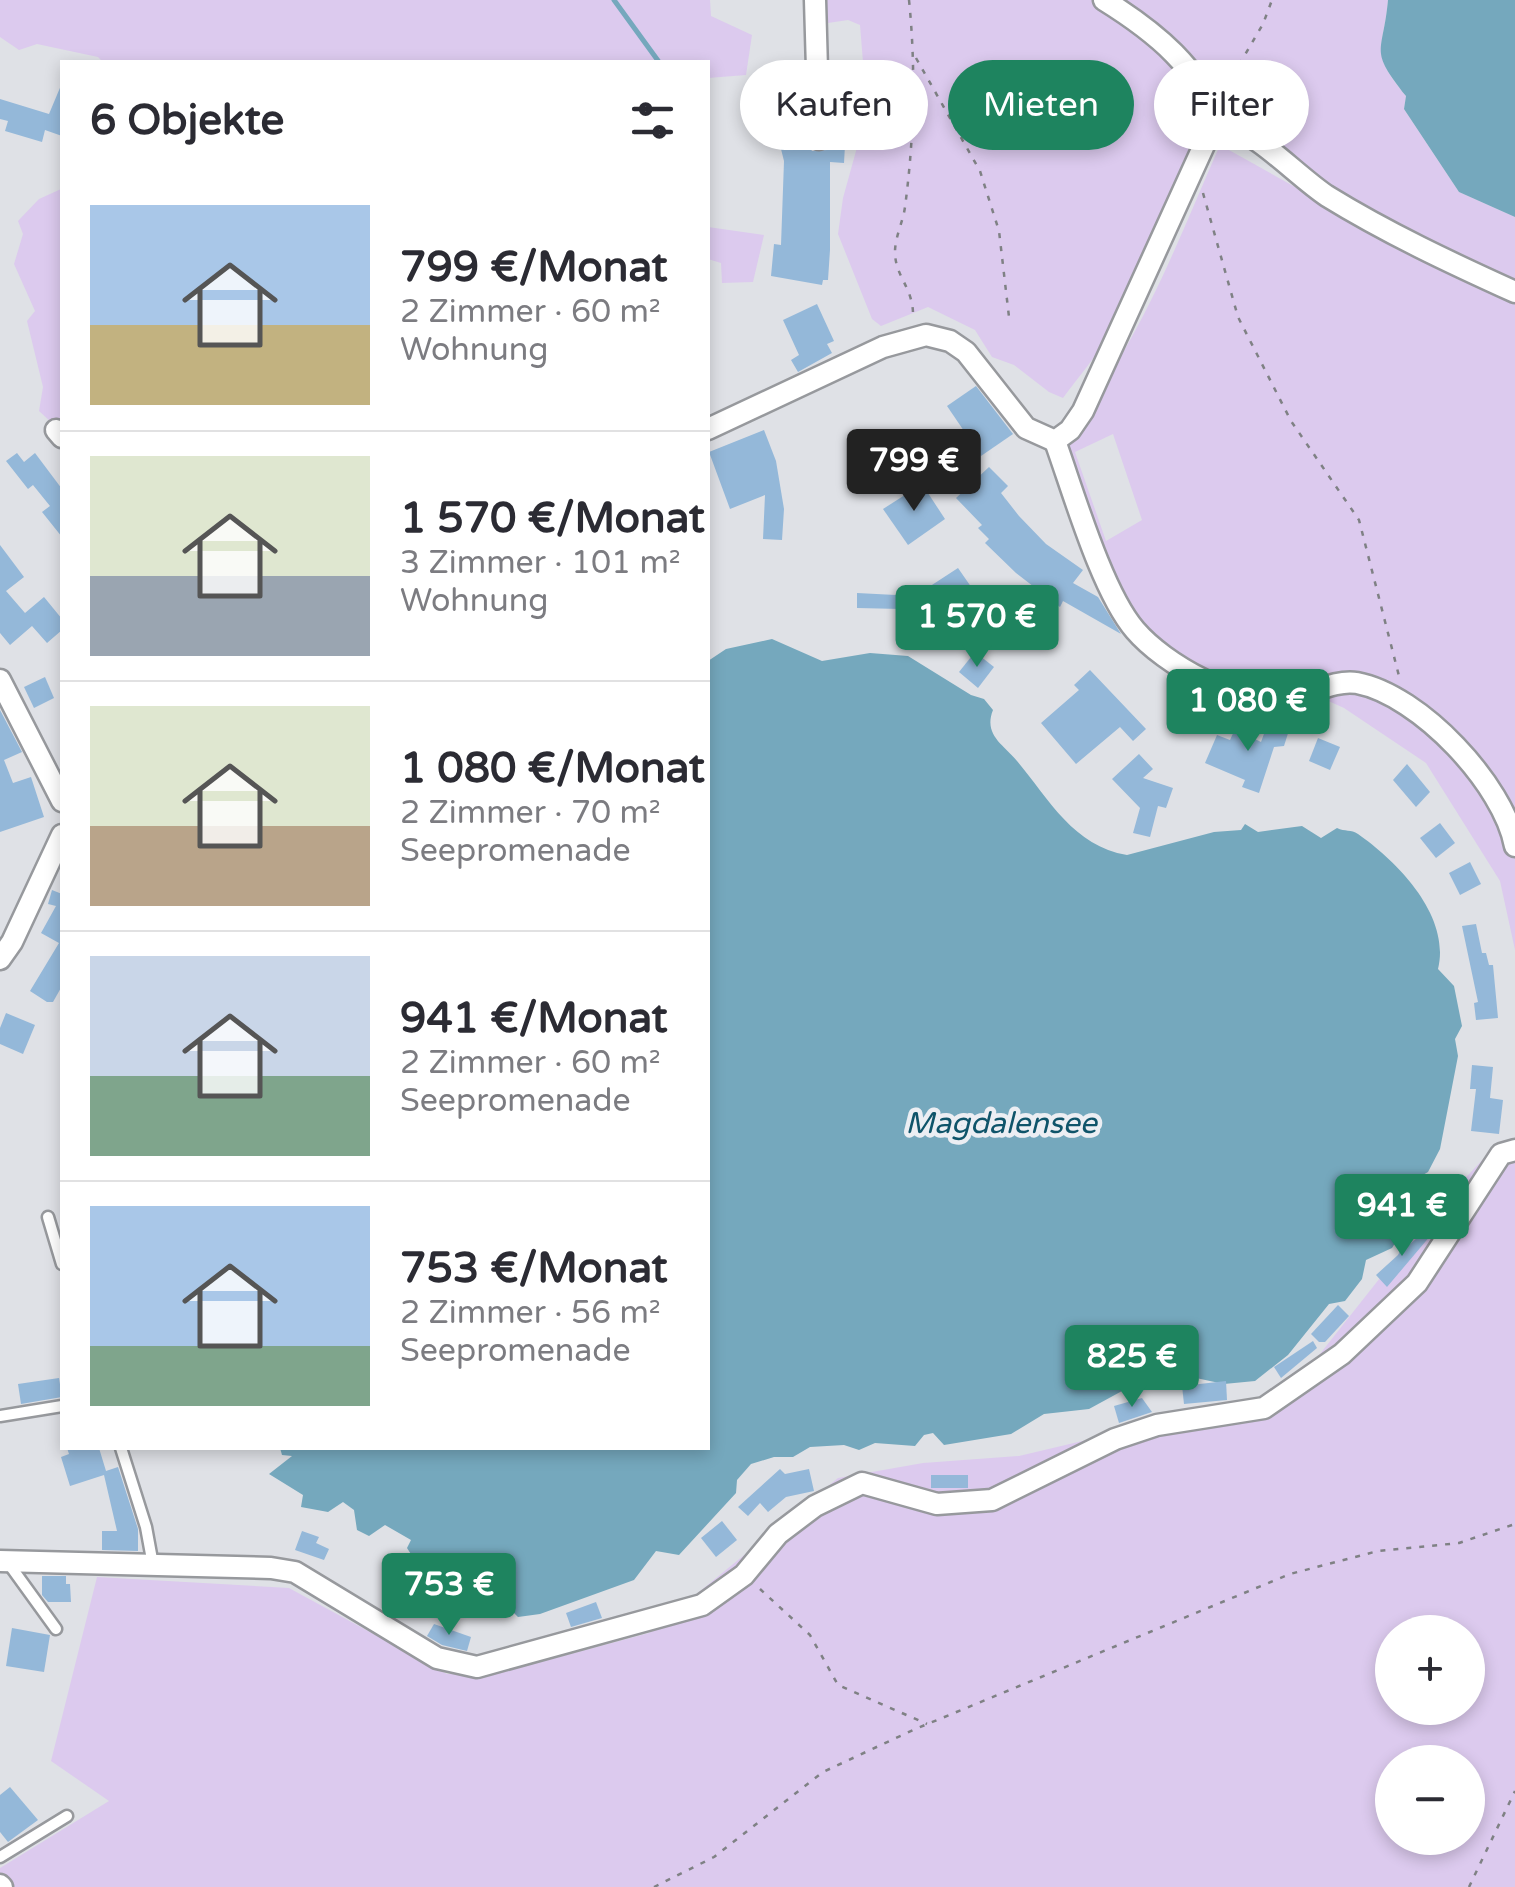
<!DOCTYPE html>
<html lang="de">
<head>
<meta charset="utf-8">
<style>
  :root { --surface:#fff; --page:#f7f7f7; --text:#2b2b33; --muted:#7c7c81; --line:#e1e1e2; --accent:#1e845f }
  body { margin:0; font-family:"Varela Round",sans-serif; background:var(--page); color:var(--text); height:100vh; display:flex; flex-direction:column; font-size:38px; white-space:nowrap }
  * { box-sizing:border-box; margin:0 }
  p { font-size:32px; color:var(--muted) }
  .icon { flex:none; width:55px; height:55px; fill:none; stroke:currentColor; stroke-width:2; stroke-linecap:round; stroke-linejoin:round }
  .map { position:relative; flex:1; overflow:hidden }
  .panel { position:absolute; left:60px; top:60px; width:650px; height:1390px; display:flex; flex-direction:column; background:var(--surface); border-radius:0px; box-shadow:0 5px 15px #0003 }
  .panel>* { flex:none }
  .top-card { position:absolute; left:740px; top:60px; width:625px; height:90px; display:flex; gap:20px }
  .controls { position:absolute; left:1375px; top:1615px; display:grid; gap:20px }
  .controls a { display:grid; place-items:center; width:110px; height:110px; border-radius:50%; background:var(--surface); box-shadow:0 5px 15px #0003; font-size:50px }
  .price { position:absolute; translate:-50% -85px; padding:0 22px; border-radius:10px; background:var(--accent); color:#fff; font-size:32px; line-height:65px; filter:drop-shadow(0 2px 5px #0008) }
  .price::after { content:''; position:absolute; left:50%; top:60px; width:30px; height:22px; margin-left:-15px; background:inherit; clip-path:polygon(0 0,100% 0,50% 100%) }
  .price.on { background:#222; color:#fff }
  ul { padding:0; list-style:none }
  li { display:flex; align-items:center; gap:30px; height:250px; padding:0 30px }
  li+li { border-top:2px solid var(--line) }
  li span { display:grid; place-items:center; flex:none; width:280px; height:200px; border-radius:0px; color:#555 }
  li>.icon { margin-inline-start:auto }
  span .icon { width:120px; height:120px; fill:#fffc; stroke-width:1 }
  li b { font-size:42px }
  h2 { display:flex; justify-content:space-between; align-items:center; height:120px; padding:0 30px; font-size:42px }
  .chip { padding:0 35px; border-radius:45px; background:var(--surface); box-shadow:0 5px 15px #0003; font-size:35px; line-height:90px }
  .chip.on { background:var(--accent); color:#fff }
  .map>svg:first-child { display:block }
  .green { fill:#dccaee; fill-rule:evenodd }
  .water { fill:#75a8bd }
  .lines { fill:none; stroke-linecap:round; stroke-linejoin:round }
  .stream { stroke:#75a8bd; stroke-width:5 }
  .building { fill:#94b8d9 }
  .service-casing { stroke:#97999d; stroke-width:15 }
  .minor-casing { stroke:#97999d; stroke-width:25 }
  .path { stroke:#7f8184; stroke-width:2.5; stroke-dasharray:5 8; stroke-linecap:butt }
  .service { stroke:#fff; stroke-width:10 }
  .minor { stroke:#fff; stroke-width:20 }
  .labels { text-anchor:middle; stroke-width:9; stroke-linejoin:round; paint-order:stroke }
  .water-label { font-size:30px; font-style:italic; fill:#0f546a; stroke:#eceef3 }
</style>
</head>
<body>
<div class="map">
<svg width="1515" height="1887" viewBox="0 0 1515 1887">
  <rect width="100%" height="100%" fill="#dfe1e6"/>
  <g class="green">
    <path d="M 0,0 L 710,0 L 711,16 L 752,35 L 746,75 L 708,78 L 708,62 L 103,62 L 98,57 L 37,44 L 19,50 L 0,37 Z"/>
    <path d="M 823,0 L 1388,0 C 1383,53 1369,51 1406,96 L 1404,109 L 1459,192 L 1515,217 L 1515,283 C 1434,246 1349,207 1279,152 C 1257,134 1237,112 1217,93 C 1180,173 1154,258 1109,335 C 1096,357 1078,377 1063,398 L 1049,392 L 1014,365 L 992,357 L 975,330 L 928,307 L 881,326 L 872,319 L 838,234 L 843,198 L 856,151 L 863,62 L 860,25 L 848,20 L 821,24 Z"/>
    <path d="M 1220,145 L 1404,248 L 1515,301 L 1515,950 L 1500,881 L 1426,763 L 1344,708 L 1295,686 L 1225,683 L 1161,648 L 1111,582 L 1061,439 C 1135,357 1176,245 1220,145 ZM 1113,434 L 1142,520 L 1106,541 L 1075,452 Z"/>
    <path d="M 61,189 L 62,190 L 62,432 L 39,411 L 43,387 L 27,321 L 35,311 L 14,264 L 23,234 L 18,221 L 39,199 Z"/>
    <path d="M 708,227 L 764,235 L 753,282 L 722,283 L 721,263 L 708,259 Z"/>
    <path d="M 1515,1139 L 1515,1887 L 12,1887 L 0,1875 L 0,1868 L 109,1801 L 51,1761 L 97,1577 L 289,1588 L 447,1674 L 496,1674 L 649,1633 L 838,1478 L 923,1463 L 1019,1456 L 1268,1397 L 1312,1364 L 1425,1221 L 1486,1156 ZM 1392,1632 L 1468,1632 L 1468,1708 L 1392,1708 ZM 1392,1762 L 1468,1762 L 1468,1838 L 1392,1838 Z"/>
  </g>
  <g class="water">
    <path d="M 1388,0 L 1515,0 L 1515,217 L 1459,192 L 1404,109 L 1406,96 C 1368,48 1383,55 1388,0 Z"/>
    <path d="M 772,639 L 822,661 L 870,653 L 908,656 L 971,695 L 984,699 L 993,710 C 983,735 1004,745 1017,761 C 1049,799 1073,846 1127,855 L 1214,832 L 1241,830 L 1245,824 L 1258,832 L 1302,826 L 1321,838 L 1337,828 C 1345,832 1351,829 1358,834 C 1398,862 1451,916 1438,969 L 1454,986 L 1462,1026 L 1455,1039 L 1458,1056 L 1440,1149 L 1428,1172 L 1416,1179 L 1408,1201 L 1411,1218 L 1392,1248 L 1366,1260 L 1362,1279 L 1345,1301 L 1329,1304 L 1288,1355 L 1255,1381 L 1224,1384 L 1196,1378 L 1133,1385 L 1089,1409 L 1044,1414 L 1011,1434 L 944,1445 L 933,1433 L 924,1435 L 915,1446 L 875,1443 L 859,1450 L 844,1445 L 810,1447 L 793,1457 L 774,1457 L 751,1464 L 737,1480 L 736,1493 L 679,1555 L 656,1551 L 634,1580 L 540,1614 L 518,1617 L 513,1612 C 465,1609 433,1591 407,1548 L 411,1540 L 385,1525 L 369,1536 L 357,1530 L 354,1510 L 343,1502 L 328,1512 L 301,1507 L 303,1495 L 269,1474 L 292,1456 L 282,1455 L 280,1448 L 708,1448 L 708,661 L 726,649 Z"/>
  </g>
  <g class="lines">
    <path class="stream" d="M 614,0 L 659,62"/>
  </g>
  <g class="building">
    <path d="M 786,79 L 804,79 L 805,139 L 812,151 L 827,150 L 833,140 L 832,127 L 846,127 L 844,163 L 830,162 L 830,250 L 828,280 L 823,280 L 822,285 L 771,276 L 774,244 L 781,245 L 784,161 L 778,137 L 757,139 L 756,123 L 779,121 L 778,97 L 787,97 Z"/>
    <path d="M 62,83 L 62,136 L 45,130 L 42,142 L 5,131 L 8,121 L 0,119 L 0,99 L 49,114 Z"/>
    <path d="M 817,304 L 834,341 L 827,344 L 832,353 L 798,372 L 791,360 L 799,355 L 783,320 Z"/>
    <path d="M 976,386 L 1013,434 L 981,456 L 947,406 Z"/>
    <path d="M 764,430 L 776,461 L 784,509 L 782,540 L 763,539 L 765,495 L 730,509 L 709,452 Z"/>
    <path d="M 17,453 L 24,462 L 35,453 L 62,489 L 62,537 L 42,512 L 50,506 L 33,485 L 28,489 L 6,461 Z"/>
    <path d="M 989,467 L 1008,486 L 1001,493 L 1019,516 L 1046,544 L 1083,570 L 1073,583 L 1098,597 L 1121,634 L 1063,601 L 1060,607 L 1016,573 L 985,543 L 989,539 L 978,528 L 982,525 L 956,498 Z"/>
    <path d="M 922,484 L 945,519 L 908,545 L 883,509 Z"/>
    <path d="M 0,545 L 24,577 L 6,591 L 25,613 L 44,597 L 62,619 L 62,630 L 47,643 L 32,626 L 10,645 L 0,633 Z"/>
    <path d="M 958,568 L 983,604 L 943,631 L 940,626 L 921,641 L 901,609 L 857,608 L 857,593 L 915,596 Z"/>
    <path d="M 975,652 L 994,667 L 978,688 L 959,672 Z"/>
    <path d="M 1090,670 L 1146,729 L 1133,741 L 1120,727 L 1076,764 L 1041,723 L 1079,690 L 1074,685 Z"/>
    <path d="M 45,677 L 54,698 L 34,708 L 24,687 Z"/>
    <path d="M 0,710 L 22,752 L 4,760 L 13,783 L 31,777 L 44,817 L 0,832 Z"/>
    <path d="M 1269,720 L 1290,727 L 1284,746 L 1274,747 L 1259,793 L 1242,787 L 1245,780 L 1205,763 L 1217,735 L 1230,740 L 1235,729 L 1261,742 Z"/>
    <path d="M 1318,738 L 1340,747 L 1330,770 L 1309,761 Z"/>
    <path d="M 1139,754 L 1153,769 L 1143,778 L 1173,788 L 1166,808 L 1158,806 L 1150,837 L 1133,833 L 1140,808 L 1112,779 Z"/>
    <path d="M 1407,764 L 1430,792 L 1416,807 L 1393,780 Z"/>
    <path d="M 1440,823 L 1455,843 L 1436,858 L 1420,838 Z"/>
    <path d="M 1470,862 L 1481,884 L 1460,895 L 1449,873 Z"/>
    <path d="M 52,890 L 62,894 L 62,986 L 53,1002 L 47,1002 L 30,991 L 59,943 L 41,933 L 56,906 L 48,904 Z"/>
    <path d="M 1476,924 L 1482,953 L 1486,953 L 1489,965 L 1493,965 L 1498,1018 L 1476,1020 L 1474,1003 L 1478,1002 L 1462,926 Z"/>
    <path d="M 6,1013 L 35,1025 L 23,1054 L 0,1044 L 0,1028 Z"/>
    <path d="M 1472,1065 L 1493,1067 L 1490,1098 L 1503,1100 L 1499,1134 L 1471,1131 L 1476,1089 L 1470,1089 Z"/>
    <path d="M 1426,1230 L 1431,1235 L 1387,1287 L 1376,1275 L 1398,1255 L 1405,1241 L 1409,1245 Z"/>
    <path d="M 1338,1305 L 1349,1316 L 1325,1342 L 1319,1342 L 1311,1334 Z"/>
    <path d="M 1313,1341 L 1317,1348 L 1281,1378 L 1274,1367 Z"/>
    <path d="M 59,1378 L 62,1397 L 21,1404 L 18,1384 Z"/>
    <path d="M 1226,1381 L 1227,1400 L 1184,1404 L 1182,1386 Z"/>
    <path d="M 1142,1398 L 1152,1412 L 1119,1423 L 1114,1406 Z"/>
    <path d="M 67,1448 L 99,1448 L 106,1471 L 118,1467 L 138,1529 L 138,1551 L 102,1550 L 102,1531 L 117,1531 L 104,1475 L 70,1486 L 61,1457 L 69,1454 Z"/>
    <path d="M 780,1469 L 785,1474 L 809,1469 L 814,1491 L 786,1497 L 768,1512 L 760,1503 L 748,1516 L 738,1507 Z"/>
    <rect x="931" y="1475" width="37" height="13"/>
    <path d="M 722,1521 L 737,1540 L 716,1557 L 701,1538 Z"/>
    <path d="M 302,1531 L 319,1537 L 316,1543 L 329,1549 L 324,1560 L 295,1550 Z"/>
    <path d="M 42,1576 L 66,1576 L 66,1584 L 70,1584 L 71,1602 L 48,1602 L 42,1595 Z"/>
    <path d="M 596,1602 L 602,1618 L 571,1627 L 566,1613 Z"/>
    <path d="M 434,1624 L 471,1637 L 467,1651 L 442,1645 L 427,1636 Z"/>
    <path d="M 12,1628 L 50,1635 L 44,1672 L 6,1666 Z"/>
    <path d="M 10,1787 L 38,1820 L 8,1842 L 0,1832 L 0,1795 Z"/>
  </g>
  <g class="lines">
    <defs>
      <g id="service">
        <path d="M 48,1217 L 62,1264"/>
        <path d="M 0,1416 L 62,1406"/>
        <path d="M 121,1448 L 146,1527 L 153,1565"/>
        <path d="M 9,1564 L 56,1629"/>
        <path d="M 0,1857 L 67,1816"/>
      </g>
      <g id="minor">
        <path d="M 815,0 L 819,139"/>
        <path d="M 1104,0 C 1162,36 1192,65 1225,124"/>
        <path d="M 708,429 L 883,347 L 926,335 L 950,341 L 966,352 L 1026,428 L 1055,441 L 1070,430 L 1083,411 L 1210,132 L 1225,124 C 1259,134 1297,176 1327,196 C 1387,233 1451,263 1515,292"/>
        <path d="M 56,430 L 62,437"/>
        <path d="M 1055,441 C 1073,491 1102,592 1135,630 C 1165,665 1236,704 1283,699 C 1306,696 1335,679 1357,683 C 1420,695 1504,785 1515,846"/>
        <path d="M 0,680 L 62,801"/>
        <path d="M 0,959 L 12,942 L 62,835"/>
        <path d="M 0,1561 L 271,1568 L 295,1572 L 437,1658 L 477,1667 L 702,1605 L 744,1575 L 778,1534 L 815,1506 L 862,1483 L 937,1504 L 992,1500 L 1115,1439 L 1157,1425 L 1264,1408 L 1342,1354 L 1417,1283 L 1501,1154 L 1515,1150"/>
        <path d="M 0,1885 L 2,1887"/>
      </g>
    </defs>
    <use href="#service" class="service-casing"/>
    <use href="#minor" class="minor-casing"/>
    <g class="path">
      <path d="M 909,0 C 916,69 914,139 905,207 C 903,222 895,237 895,252 C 895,277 914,288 913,317"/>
      <path d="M 916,58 L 980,171 L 999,231 L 1009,317"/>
      <path d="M 1226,87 L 1263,24 L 1272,0"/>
      <path d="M 1203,193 L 1238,317 L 1291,421 L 1359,520 L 1399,676"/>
      <path d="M 760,1589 L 810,1635 L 838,1685 L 927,1724"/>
      <path d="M 654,1887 L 714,1857 L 823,1772 L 913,1730 L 1290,1574 L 1378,1551 L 1459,1543 L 1515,1524"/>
      <path d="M 1469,1887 L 1515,1791"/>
    </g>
    <use href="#service" class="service"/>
    <use href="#minor" class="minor"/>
  </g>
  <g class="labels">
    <g class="water-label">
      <text x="1001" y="1133">Magdalensee</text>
    </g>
  </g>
</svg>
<div class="controls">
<a>+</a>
<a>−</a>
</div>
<b class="price on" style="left:914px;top:514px">799 €</b>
<b class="price" style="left:977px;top:670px">1 570 €</b>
<b class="price" style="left:1248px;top:754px">1 080 €</b>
<b class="price" style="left:1402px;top:1259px">941 €</b>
<b class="price" style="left:1132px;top:1410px">825 €</b>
<b class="price" style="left:449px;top:1638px">753 €</b>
<div class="top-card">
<a class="chip">Kaufen</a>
<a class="chip on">Mieten</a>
<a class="chip">Filter</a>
</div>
<section class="panel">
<h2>6 Objekte<svg class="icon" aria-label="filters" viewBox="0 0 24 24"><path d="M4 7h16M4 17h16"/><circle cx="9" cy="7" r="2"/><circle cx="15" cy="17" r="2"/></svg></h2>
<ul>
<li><span style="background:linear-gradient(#a9c7e8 60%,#c2b280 0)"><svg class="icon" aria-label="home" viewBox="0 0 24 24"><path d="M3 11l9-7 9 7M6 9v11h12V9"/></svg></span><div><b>799 €/Monat</b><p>2 Zimmer · 60 m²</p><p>Wohnung</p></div></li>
<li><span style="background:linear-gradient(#dfe7d0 60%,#9aa5b1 0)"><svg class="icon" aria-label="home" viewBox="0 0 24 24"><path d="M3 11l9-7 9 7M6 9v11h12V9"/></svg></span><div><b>1 570 €/Monat</b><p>3 Zimmer · 101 m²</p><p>Wohnung</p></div></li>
<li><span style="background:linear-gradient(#dfe7d0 60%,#b9a48a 0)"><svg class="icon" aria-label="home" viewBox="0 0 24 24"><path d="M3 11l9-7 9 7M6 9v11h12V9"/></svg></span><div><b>1 080 €/Monat</b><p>2 Zimmer · 70 m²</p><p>Seepromenade</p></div></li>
<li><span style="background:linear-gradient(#c9d6e8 60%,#7fa58c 0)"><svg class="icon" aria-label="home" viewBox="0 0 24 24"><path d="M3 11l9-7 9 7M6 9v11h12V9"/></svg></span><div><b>941 €/Monat</b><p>2 Zimmer · 60 m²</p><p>Seepromenade</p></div></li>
<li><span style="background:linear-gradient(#a9c7e8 70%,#7fa58c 0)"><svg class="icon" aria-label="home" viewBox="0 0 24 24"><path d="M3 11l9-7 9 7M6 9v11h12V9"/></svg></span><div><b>753 €/Monat</b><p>2 Zimmer · 56 m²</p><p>Seepromenade</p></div></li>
</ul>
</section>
</div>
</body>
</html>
